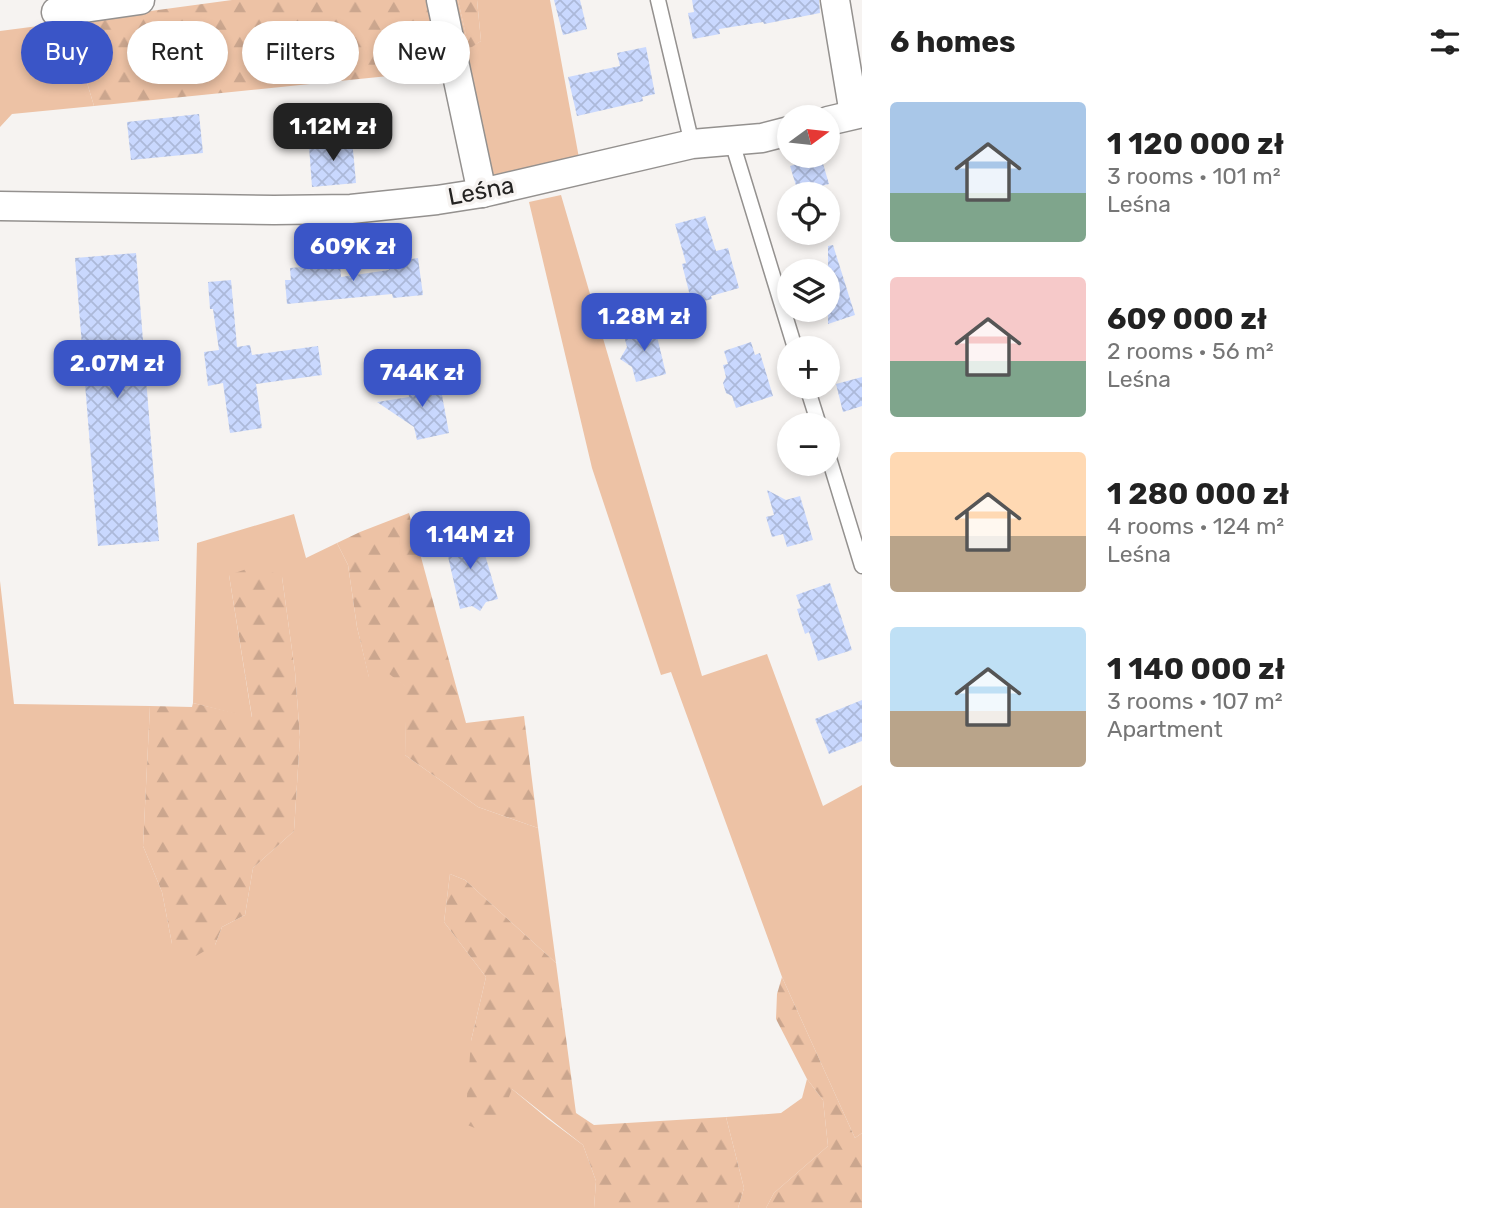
<!DOCTYPE html>
<html lang="en">
<head>
<meta charset="utf-8">
<style>
  :root { --surface:#fff; --page:#f2f2f2; --text:#222; --muted:#767676; --accent:#3a55c7 }
  body { margin:0; font-family:Rubik,sans-serif; background:var(--page); color:var(--text); height:100vh; display:flex; flex-direction:column; font-size:26px; white-space:nowrap }
  * { box-sizing:border-box; margin:0 }
  p { font-size:23px; color:var(--muted) }
  .icon { flex:none; width:38px; height:38px; fill:none; stroke:currentColor; stroke-width:2; stroke-linecap:round; stroke-linejoin:round }
  .map { position:relative; flex:1; overflow:hidden }
  .sheet { display:flex; flex-direction:column; background:var(--surface); width:630px }
  .sheet>* { flex:none }
  .guide { position:absolute; left:21px; top:21px; width:665px; height:63px; display:flex; gap:14px }
  .needle { width:46px; rotate:75deg }
  .controls { position:absolute; left:777px; top:105px; display:grid; gap:14px }
  .controls a { display:grid; place-items:center; width:63px; height:63px; border-radius:50%; background:var(--surface); box-shadow:0 4px 10px #0003; font-size:35px }
  .price { position:absolute; translate:-50% -60px; padding:0 16px; border-radius:14px; background:var(--accent); color:#fff; font-size:23px; line-height:46px; filter:drop-shadow(0 2px 4px #0008) }
  .price::after { content:''; position:absolute; left:50%; top:42px; width:21px; height:16px; margin-left:-10px; background:inherit; clip-path:polygon(0 0,100% 0,50% 100%) }
  .price.on { background:#222; color:#fff }
  ul { padding:0; list-style:none }
  li { display:flex; align-items:center; gap:21px; height:175px; padding:0 28px }
  li span { display:grid; place-items:center; flex:none; width:196px; height:140px; border-radius:7px; color:#555 }
  li>.icon { margin-inline-start:auto }
  span .icon { width:84px; height:84px; fill:#fffc; stroke-width:1 }
  li b { font-size:30px }
  h2 { display:flex; justify-content:space-between; align-items:center; height:84px; padding:0 28px; font-size:30px }
  .chip { padding:0 24px; border-radius:32px; background:var(--surface); box-shadow:0 4px 10px #0003; font-size:24px; line-height:63px }
  .chip.on { background:var(--accent); color:#fff }
  main { display:flex; flex:1; min-height:0 }
  .map>svg:first-child { display:block }
  .green { fill:#edc2a5 }
  .forest { fill:url(#forest-firs) }
  .building { fill:url(#building-cross-hatch) }
  .lines { fill:none; stroke-linecap:round; stroke-linejoin:round }
  .service-casing { stroke:#94918f; stroke-width:17 }
  .minor-casing { stroke:#94918f; stroke-width:31 }
  .service { stroke:#fff; stroke-width:14 }
  .minor { stroke:#fff; stroke-width:28 }
  .labels { text-anchor:middle; stroke-width:7; stroke-linejoin:round; paint-order:stroke }
  .street-label { font-size:24px; fill:#242322; stroke:#f6f3f1 }
</style>
</head>
<body>
<main>
<div class="map">
<svg width="862" height="1208" viewBox="0 0 862 1208">
  <defs>
    <pattern id="forest-firs" width="22" height="20" patternUnits="userSpaceOnUse" patternTransform="scale(1.75)"><rect width="22" height="20" fill="#edc2a5"/><path d="M5 1l3.5 6h-7zM16 11l3.5 6h-7z" fill="#cba68e"/></pattern>
    <pattern id="building-cross-hatch" width="8" height="8" patternUnits="userSpaceOnUse" patternTransform="scale(1.75)"><rect width="8" height="8" fill="#c9d8fe"/><path d="M0 0l8 8M0 8l8-8" fill="none" stroke="#acb9d9"/></pattern>
  </defs>
  <rect width="100%" height="100%" fill="#f6f3f1"/>
  <g class="green">
    <path d="M 453,0 L 458,0 L 469,48 L 481,41 L 477,0 L 550,0 L 579,158 L 492,177 Z"/>
    <path d="M 69,22 L 94,106 L 12,114 L 0,127 L 0,31 Z"/>
    <path d="M 561,195 L 702,676 L 767,654 L 823,806 L 862,785 L 862,1133 L 855,1138 L 782,977 L 671,672 L 661,675 L 592,468 L 529,202 Z"/>
    <path d="M 294,514 L 306,558 L 337,543 L 348,565 L 357,627 L 369,677 L 384,669 L 407,687 L 405,755 L 478,807 L 538,828 L 556,963 L 465,880 L 450,874 L 444,922 L 486,977 L 471,1041 L 512,1089 L 548,1119 L 583,1145 L 596,1181 L 594,1208 L 0,1208 L 0,581 L 14,704 L 150,706 L 143,846 L 162,892 L 172,944 L 215,945 L 222,927 L 245,915 L 253,868 L 294,831 L 300,737 L 295,672 L 282,577 L 229,575 L 252,718 L 193,703 L 197,543 Z"/>
    <path d="M 807,1079 L 823,1100 L 828,1146 L 774,1193 L 766,1208 L 738,1208 L 744,1188 L 726,1117 L 781,1113 L 802,1098 Z"/>
  </g>
  <g class="forest">
    <path d="M 232,0 L 432,0 L 447,70 L 94,106 L 69,22 Z"/>
    <path d="M 458,0 L 477,0 L 481,41 L 469,49 Z"/>
    <path d="M 409,513 L 466,723 L 524,716 L 538,828 L 478,807 L 405,755 L 406,687 L 384,670 L 369,678 L 357,627 L 348,565 L 337,543 L 360,532 Z"/>
    <path d="M 258,565 L 282,577 L 295,672 L 300,737 L 294,831 L 253,868 L 245,915 L 222,927 L 215,945 L 196,956 L 172,944 L 162,892 L 143,846 L 150,706 L 192,707 L 193,703 L 252,717 L 229,575 Z"/>
    <path d="M 450,874 L 465,880 L 556,963 L 576,1113 L 594,1125 L 726,1117 L 744,1188 L 738,1208 L 594,1208 L 596,1181 L 583,1145 L 512,1089 L 494,1136 L 465,1124 L 471,1041 L 486,977 L 444,922 Z"/>
    <path d="M 782,977 L 855,1138 L 862,1133 L 862,1208 L 766,1208 L 774,1193 L 828,1146 L 823,1100 L 807,1079 L 776,1019 L 777,994 Z"/>
  </g>
  <g class="building">
    <path d="M 554,0 L 580,0 L 587,29 L 563,35 Z"/>
    <path d="M 692,0 L 819,0 L 820,13 L 764,24 L 763,22 L 719,29 L 720,34 L 693,39 L 688,13 L 694,12 Z"/>
    <path d="M 646,47 L 655,94 L 642,97 L 643,101 L 577,116 L 568,77 L 620,66 L 617,53 Z"/>
    <path d="M 199,114 L 203,153 L 131,160 L 127,122 Z"/>
    <path d="M 352,139 L 356,183 L 312,187 L 309,146 L 322,145 L 322,141 Z"/>
    <path d="M 821,157 L 829,184 L 798,192 L 790,166 Z"/>
    <path d="M 705,216 L 716,251 L 728,248 L 739,288 L 711,296 L 712,299 L 692,304 L 682,264 L 686,263 L 675,224 Z"/>
    <path d="M 833,245 L 855,315 L 828,324 L 828,246 Z"/>
    <path d="M 136,253 L 159,541 L 98,546 L 75,258 Z"/>
    <path d="M 418,258 L 423,295 L 393,298 L 392,294 L 287,304 L 285,280 L 291,280 L 290,268 L 340,264 L 341,277 L 389,270 L 387,263 Z"/>
    <path d="M 231,280 L 237,347 L 250,345 L 252,355 L 318,346 L 322,375 L 256,384 L 262,428 L 230,433 L 223,383 L 208,386 L 204,352 L 219,350 L 213,309 L 210,309 L 208,282 Z"/>
    <path d="M 654,324 L 666,374 L 636,382 L 632,367 L 620,359 L 627,347 L 623,332 Z"/>
    <path d="M 751,342 L 755,355 L 760,353 L 773,396 L 736,408 L 732,396 L 726,393 L 723,383 L 726,377 L 723,365 L 728,364 L 724,351 Z"/>
    <path d="M 435,377 L 438,390 L 441,390 L 449,433 L 417,440 L 414,427 L 377,402 L 409,397 L 407,383 Z"/>
    <path d="M 862,377 L 862,406 L 843,412 L 836,384 Z"/>
    <path d="M 767,490 L 786,500 L 800,496 L 813,540 L 787,547 L 783,534 L 772,537 L 766,517 L 774,515 Z"/>
    <path d="M 478,531 L 498,599 L 486,602 L 480,611 L 472,606 L 460,609 L 444,539 Z"/>
    <path d="M 830,583 L 852,650 L 818,661 L 809,632 L 805,634 L 797,609 L 801,608 L 796,595 Z"/>
    <path d="M 862,700 L 862,741 L 829,754 L 815,719 Z"/>
  </g>
  <g class="lines">
    <defs>
      <g id="service">
        <path d="M 658,0 L 692,144"/>
        <path d="M 732,142 L 795,348"/>
        <path d="M 807,387 L 819,425"/>
        <path d="M 828,455 L 862,566"/>
      </g>
      <g id="minor">
        <path d="M 441,0 L 482,193"/>
        <path d="M 835,0 L 854,114"/>
        <path d="M 56,12 L 140,0"/>
        <path d="M 828,121 L 862,113"/>
        <path d="M 0,206 L 274,210 L 351,209 L 437,200 L 482,193 L 692,144 L 762,138 L 789,131"/>
      </g>
    </defs>
    <use href="#service" class="service-casing"/>
    <use href="#minor" class="minor-casing"/>
    <use href="#service" class="service"/>
    <use href="#minor" class="minor"/>
  </g>
  <g class="labels">
    <g class="street-label">
      <text transform="translate(481 191) rotate(-11)" y="8">Leśna</text>
    </g>
  </g>
</svg>
<div class="controls">
<a><svg class="needle" viewBox="-14 -14 28 28"><path d="M0-13l5 13h-10z" fill="#e53935"/><path d="M0 13l5-13h-10z" fill="#767676"/></svg></a>
<a><svg class="icon" aria-label="locate" viewBox="0 0 24 24"><circle cx="12" cy="12" r="6"/><path d="M12 2v4M12 18v4M2 12h4M18 12h4"/></svg></a>
<a><svg class="icon" aria-label="layers" viewBox="0 0 24 24"><path d="M12 4l9 5-9 5-9-5zM3 14l9 5 9-5"/></svg></a>
<a>+</a>
<a>−</a>
</div>
<b class="price on" style="left:333px;top:163px">1.12M zł</b>
<b class="price" style="left:353px;top:283px">609K zł</b>
<b class="price" style="left:644px;top:353px">1.28M zł</b>
<b class="price" style="left:117px;top:400px">2.07M zł</b>
<b class="price" style="left:422px;top:409px">744K zł</b>
<b class="price" style="left:470px;top:571px">1.14M zł</b>
<div class="guide">
<a class="chip on">Buy</a>
<a class="chip">Rent</a>
<a class="chip">Filters</a>
<a class="chip">New</a>
</div>
</div>
<section class="sheet">
<h2>6 homes<svg class="icon" aria-label="filters" viewBox="0 0 24 24"><path d="M4 7h16M4 17h16"/><circle cx="9" cy="7" r="2"/><circle cx="15" cy="17" r="2"/></svg></h2>
<ul>
<li><span style="background:linear-gradient(#a9c7e8 65%,#7fa58c 0)"><svg class="icon" aria-label="home" viewBox="0 0 24 24"><path d="M3 11l9-7 9 7M6 9v11h12V9"/></svg></span><div><b>1 120 000 zł</b><p>3 rooms · 101 m²</p><p>Leśna</p></div></li>
<li><span style="background:linear-gradient(#f6c9c9 60%,#7fa58c 0)"><svg class="icon" aria-label="home" viewBox="0 0 24 24"><path d="M3 11l9-7 9 7M6 9v11h12V9"/></svg></span><div><b>609 000 zł</b><p>2 rooms · 56 m²</p><p>Leśna</p></div></li>
<li><span style="background:linear-gradient(#ffd9b3 60%,#b9a48a 0)"><svg class="icon" aria-label="home" viewBox="0 0 24 24"><path d="M3 11l9-7 9 7M6 9v11h12V9"/></svg></span><div><b>1 280 000 zł</b><p>4 rooms · 124 m²</p><p>Leśna</p></div></li>
<li><span style="background:linear-gradient(#bfe0f5 60%,#b9a48a 0)"><svg class="icon" aria-label="home" viewBox="0 0 24 24"><path d="M3 11l9-7 9 7M6 9v11h12V9"/></svg></span><div><b>1 140 000 zł</b><p>3 rooms · 107 m²</p><p>Apartment</p></div></li>
</ul>
</section>
</main>
</body>
</html>
